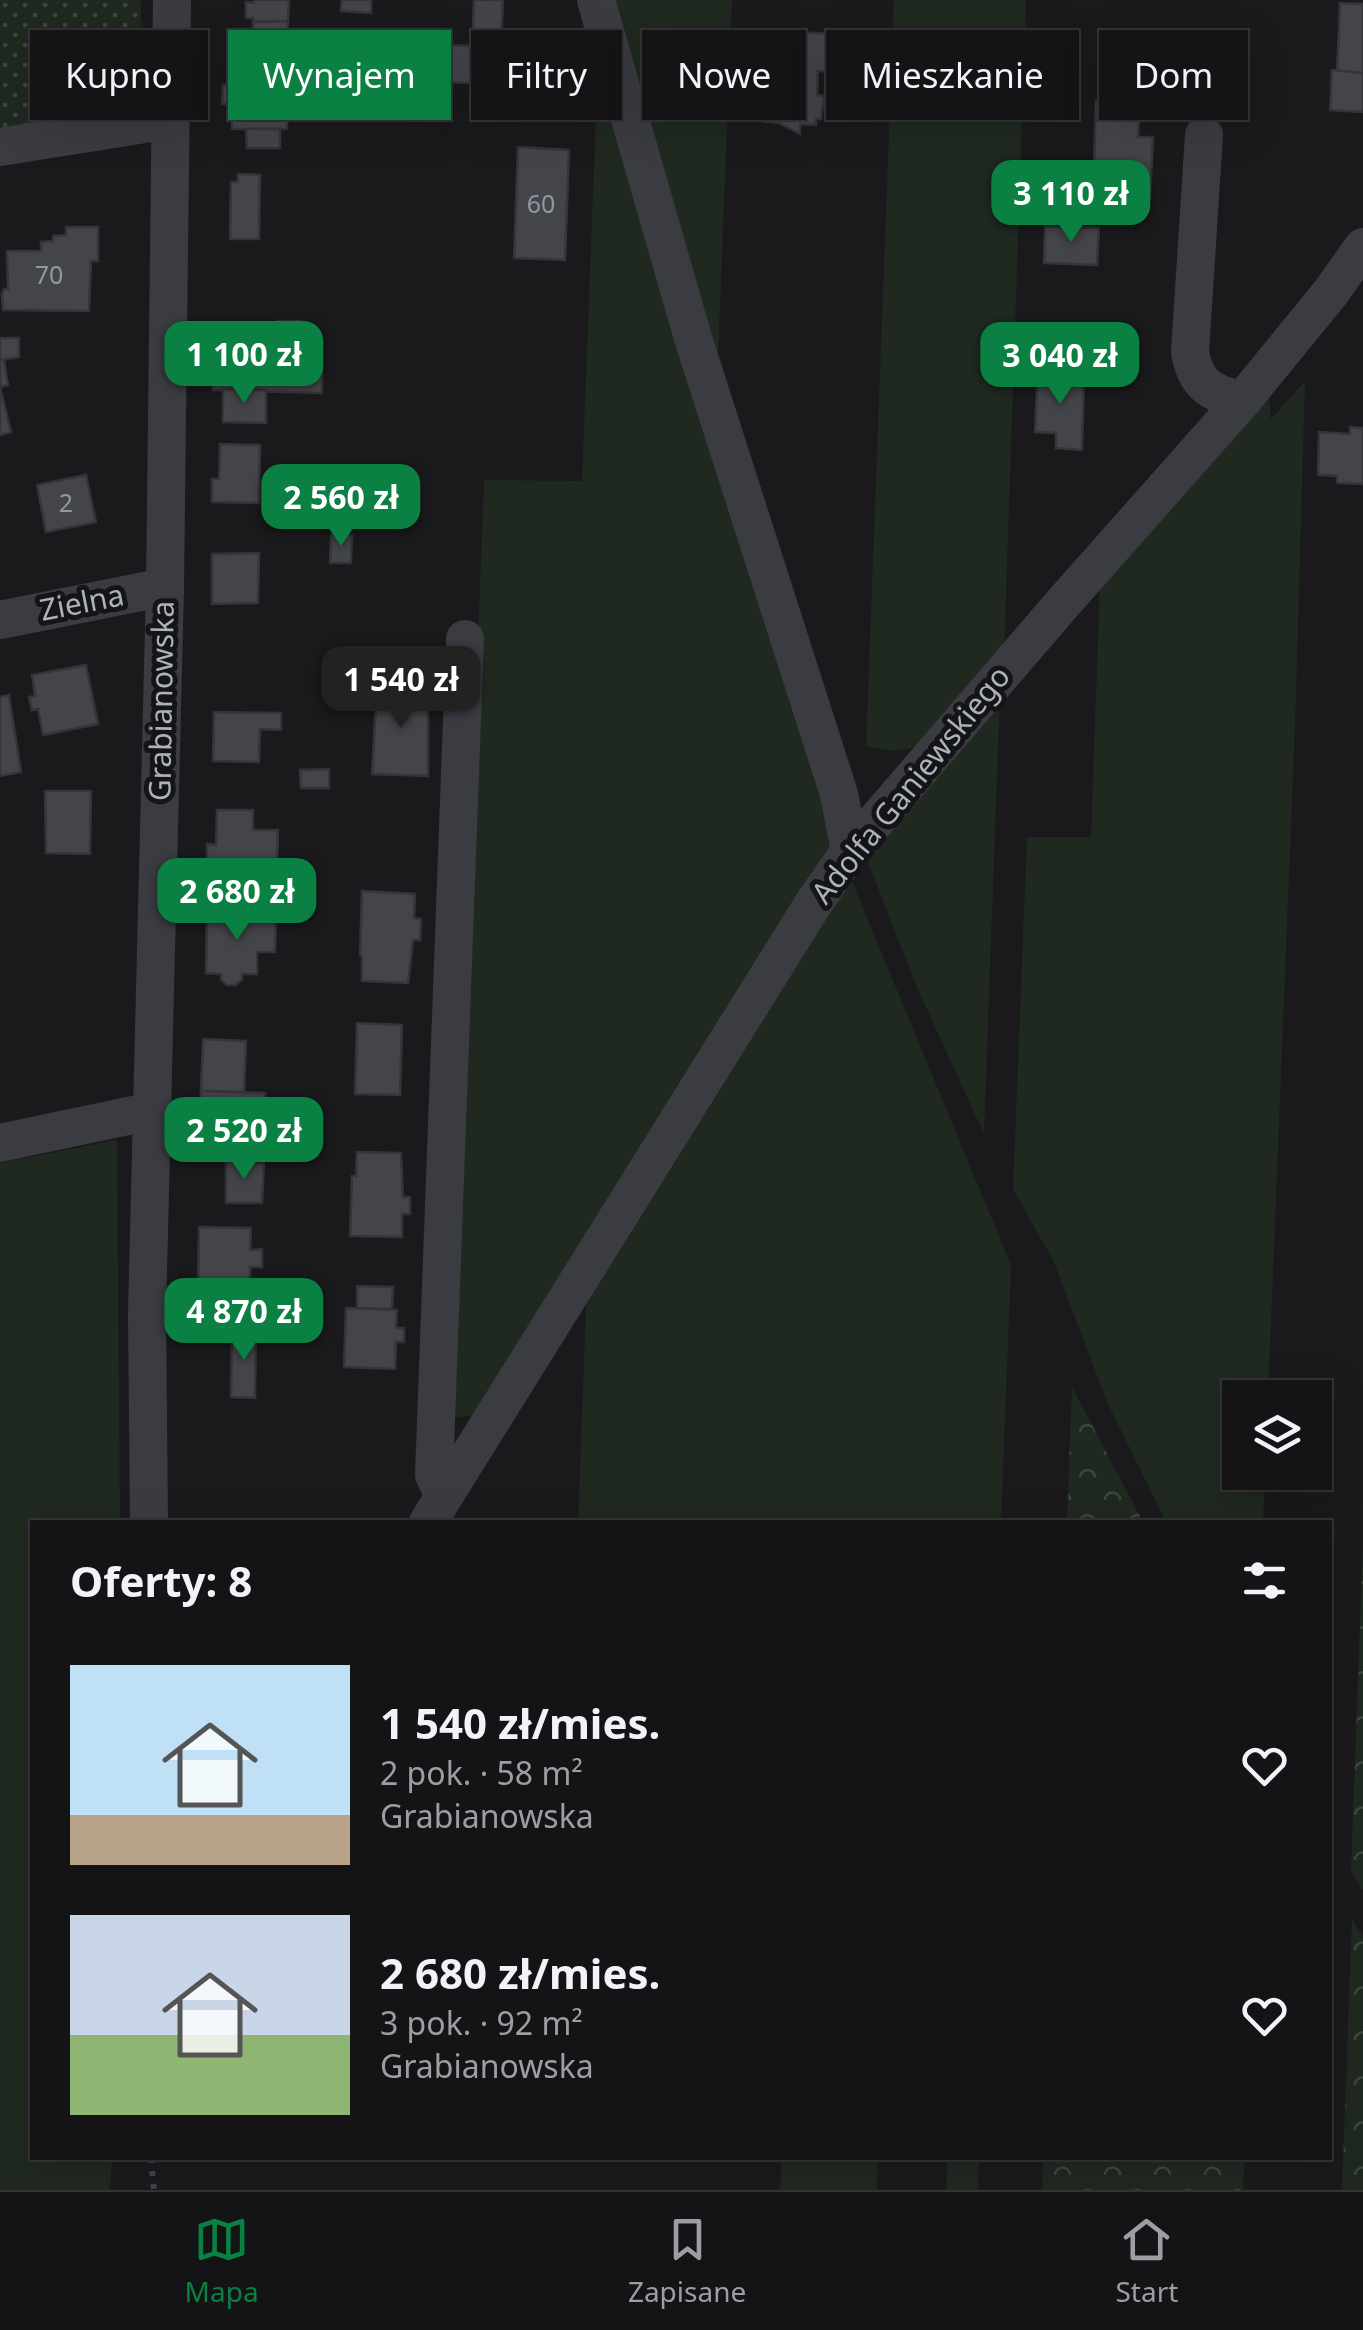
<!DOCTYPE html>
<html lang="pl">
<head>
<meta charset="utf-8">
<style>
  :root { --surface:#141416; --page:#212123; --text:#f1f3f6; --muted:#9d9ea1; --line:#333335; --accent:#0b8043 }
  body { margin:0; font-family:"Noto Sans",sans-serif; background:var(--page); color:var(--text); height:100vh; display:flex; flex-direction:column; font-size:38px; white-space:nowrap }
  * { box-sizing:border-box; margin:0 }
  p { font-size:32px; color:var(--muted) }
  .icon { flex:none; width:55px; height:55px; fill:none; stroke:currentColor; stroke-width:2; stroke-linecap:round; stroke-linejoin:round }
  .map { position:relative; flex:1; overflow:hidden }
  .drawer { position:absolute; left:30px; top:1520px; width:1302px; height:640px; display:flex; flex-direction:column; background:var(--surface); border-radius:0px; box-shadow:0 10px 40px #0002,0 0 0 2px var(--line) }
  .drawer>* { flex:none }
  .hud { position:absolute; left:30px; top:30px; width:1305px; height:90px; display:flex; gap:20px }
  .buttons { position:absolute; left:1222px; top:1380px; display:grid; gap:20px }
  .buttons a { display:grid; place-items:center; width:110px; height:110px; border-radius:0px; background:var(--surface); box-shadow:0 10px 40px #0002,0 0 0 2px var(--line); font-size:50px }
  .price { position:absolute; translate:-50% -85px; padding:0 22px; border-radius:20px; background:var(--accent); color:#fff; font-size:32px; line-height:65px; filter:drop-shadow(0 2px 5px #0008) }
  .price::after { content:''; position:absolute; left:50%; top:60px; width:30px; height:22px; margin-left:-15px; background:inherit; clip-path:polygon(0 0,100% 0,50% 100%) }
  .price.on { background:#222; color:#fff }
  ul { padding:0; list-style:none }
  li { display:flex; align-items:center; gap:30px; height:250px; padding:0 40px }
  li span { display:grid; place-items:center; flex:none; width:280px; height:200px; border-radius:0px; color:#555 }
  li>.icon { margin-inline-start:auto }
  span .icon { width:120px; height:120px; fill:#fffc; stroke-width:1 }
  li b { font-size:42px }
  h2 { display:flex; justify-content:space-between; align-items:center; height:120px; padding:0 40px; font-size:42px }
  .tag { padding:0 35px; border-radius:0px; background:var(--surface); box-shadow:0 10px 40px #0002,0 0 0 2px var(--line); font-size:35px; line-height:90px }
  .tag.on { background:var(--accent); color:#fff }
  .tab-bar { display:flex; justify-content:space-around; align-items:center; height:140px; border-top:2px solid var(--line); background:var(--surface); font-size:28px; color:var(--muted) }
  .tab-bar a { display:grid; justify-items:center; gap:5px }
  .tab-bar .on { color:var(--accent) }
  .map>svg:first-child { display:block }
  .grass { fill:#1f2920 }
  .forest { fill:url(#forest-crowns) }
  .park { fill:url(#park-dots) }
  .building { fill:#44454a; stroke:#343439; stroke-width:2.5 }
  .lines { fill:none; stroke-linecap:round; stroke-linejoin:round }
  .path { stroke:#414349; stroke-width:6; stroke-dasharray:5 8; stroke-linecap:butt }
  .minor { stroke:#3b3c42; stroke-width:38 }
  .labels { text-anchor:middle; stroke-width:10; stroke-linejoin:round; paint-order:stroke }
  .number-label { font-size:25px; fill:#9297a0 }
  .street-label { font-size:30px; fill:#acb2bd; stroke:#151518 }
</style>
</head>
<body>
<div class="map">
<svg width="1363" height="2190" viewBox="0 0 1363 2190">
  <defs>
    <pattern id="forest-crowns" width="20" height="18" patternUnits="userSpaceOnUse" patternTransform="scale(2.5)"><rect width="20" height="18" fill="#1f2920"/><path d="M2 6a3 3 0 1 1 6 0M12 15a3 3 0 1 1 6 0" fill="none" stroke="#3d463e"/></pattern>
    <pattern id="park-dots" width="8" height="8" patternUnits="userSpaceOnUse" patternTransform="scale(2.5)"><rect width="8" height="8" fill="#1f2920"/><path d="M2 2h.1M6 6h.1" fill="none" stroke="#3d463e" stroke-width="1.8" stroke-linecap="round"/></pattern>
  </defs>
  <rect width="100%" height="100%" fill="#1a1a1d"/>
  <g class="grass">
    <path d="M 609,0 L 732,0 L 717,382 Z"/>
    <path d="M 894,0 L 1026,0 L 1004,656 L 926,745 L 894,751 L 866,746 Z"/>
    <path d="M 598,63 L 836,843 L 489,1412 L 449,1419 L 484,480 L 582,481 Z"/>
    <path d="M 1305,381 L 1295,726 L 1268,1397 L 1240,1398 L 1240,1472 L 1265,1473 L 1263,1522 L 1166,1522 L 1107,1402 L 1054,1262 L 1013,1189 L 1027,837 L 1091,837 L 1100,580 L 1269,397 L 1271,419 Z"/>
    <path d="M 1000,693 L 984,1134 L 915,983 L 866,857 Z"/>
    <path d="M 848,872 L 1011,1265 L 1001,1522 L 578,1522 L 587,1282 Z"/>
    <path d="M 117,1140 L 120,1522 L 32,1522 L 32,2158 L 112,2158 L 110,2190 L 0,2190 L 0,1163 Z"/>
    <path d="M 782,2158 L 878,2158 L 877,2190 L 780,2190 Z"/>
    <path d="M 947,2158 L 979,2158 L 978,2190 L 946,2190 Z"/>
  </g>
  <g class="forest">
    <path d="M 1072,1387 L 1143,1522 L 1067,1522 Z"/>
    <path d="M 1363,1542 L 1363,1890 L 1351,1871 Z"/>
    <path d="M 1352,1919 L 1363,1937 L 1363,2190 L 1342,2190 Z"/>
    <path d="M 1043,2158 L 1244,2158 L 1243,2190 L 1042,2190 Z"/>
  </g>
  <path class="park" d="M 0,0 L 141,0 L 140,116 L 0,140 Z"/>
  <g class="building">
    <path d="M 254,0 L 289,0 L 288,21 L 253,22 L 253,18 L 246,18 L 246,2 L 254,3 Z"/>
    <path d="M 342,0 L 371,0 L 371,13 L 341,11 Z"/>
    <path d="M 474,0 L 503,0 L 499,84 L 442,82 L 443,45 L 472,46 Z"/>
    <path d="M 1340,3 L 1363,4 L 1363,73 L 1337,72 Z"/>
    <path d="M 288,21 L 287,34 L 253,35 L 253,22 Z"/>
    <path d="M 787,32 L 839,34 L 837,72 L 818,71 L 817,95 L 824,96 L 821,119 L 816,119 L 816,125 L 800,124 L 800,134 L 779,123 L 763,121 L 766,77 L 752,77 L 752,49 L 786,50 Z"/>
    <path d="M 1332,70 L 1363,73 L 1363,112 L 1330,110 Z"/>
    <path d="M 223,85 L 265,86 L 265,91 L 287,91 L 287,129 L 232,129 L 232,103 L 222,104 Z"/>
    <path d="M 1096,101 L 1140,103 L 1138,137 L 1153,137 L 1150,199 L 1093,196 Z"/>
    <path d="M 246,129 L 280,129 L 280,148 L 247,148 Z"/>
    <path d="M 518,147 L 569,150 L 565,260 L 514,258 Z"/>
    <path d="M 238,174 L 260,175 L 259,239 L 230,239 L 231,182 L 238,182 Z"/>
    <path d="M 1045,226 L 1099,228 L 1097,265 L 1044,263 Z"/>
    <path d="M 66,227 L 98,227 L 98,261 L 91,261 L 89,311 L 3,310 L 2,295 L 4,289 L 8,289 L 7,251 L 41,251 L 41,242 L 53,241 L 53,236 L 66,235 Z"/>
    <path d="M 277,321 L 301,321 L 301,340 L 322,341 L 322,393 L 213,390 L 214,358 L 221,358 L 221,327 L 269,328 L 268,338 L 278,339 Z"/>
    <path d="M 0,338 L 19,338 L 19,357 L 0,360 Z"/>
    <path d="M 0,360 L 4,360 L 8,385 L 0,387 L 11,432 L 0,435 Z"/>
    <path d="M 1038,367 L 1062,368 L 1061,377 L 1084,378 L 1082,450 L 1056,448 L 1056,433 L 1035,432 Z"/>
    <path d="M 223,389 L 266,390 L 266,423 L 223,422 Z"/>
    <path d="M 1350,427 L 1363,428 L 1363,484 L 1337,483 L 1337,476 L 1318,475 L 1319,432 L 1350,434 Z"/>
    <path d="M 220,444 L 260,445 L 259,503 L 212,502 L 212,479 L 219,479 Z"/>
    <path d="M 86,475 L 96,522 L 46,532 L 37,485 Z"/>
    <path d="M 331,534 L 352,535 L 351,563 L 330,563 Z"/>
    <path d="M 259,553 L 258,603 L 212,604 L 212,554 Z"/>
    <path d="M 86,665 L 98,724 L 43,735 L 38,709 L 32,710 L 29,697 L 35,696 L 32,675 Z"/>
    <path d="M 377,685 L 428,685 L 428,776 L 372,774 Z"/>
    <path d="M 9,695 L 21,772 L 0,776 L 0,697 Z"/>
    <path d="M 214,712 L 281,713 L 281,730 L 260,729 L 259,762 L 213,761 Z"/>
    <path d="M 329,769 L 329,788 L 301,788 L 300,770 Z"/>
    <path d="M 45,791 L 91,791 L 90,854 L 46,853 Z"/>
    <path d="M 217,810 L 253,810 L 253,830 L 278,830 L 277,868 L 258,868 L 258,872 L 239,871 L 239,868 L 207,868 L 207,844 L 216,845 Z"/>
    <path d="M 362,891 L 415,894 L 414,918 L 421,919 L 420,940 L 413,940 L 408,983 L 362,981 L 362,956 L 360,955 Z"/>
    <path d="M 207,911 L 276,916 L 275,952 L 257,952 L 257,974 L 242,974 L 242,980 L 235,985 L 227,985 L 221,980 L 221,974 L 206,973 Z"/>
    <path d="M 357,1023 L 402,1025 L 400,1095 L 355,1094 Z"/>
    <path d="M 203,1039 L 246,1041 L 244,1092 L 201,1091 Z"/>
    <path d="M 201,1091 L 265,1093 L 264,1130 L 199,1127 Z"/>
    <path d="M 357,1152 L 401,1153 L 403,1197 L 410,1197 L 410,1214 L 402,1214 L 402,1237 L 350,1236 L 352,1176 L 356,1176 Z"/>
    <path d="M 226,1161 L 264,1163 L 262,1203 L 226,1203 Z"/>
    <path d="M 199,1227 L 251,1228 L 250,1250 L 262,1249 L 262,1267 L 250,1267 L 250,1293 L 198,1293 Z"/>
    <path d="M 357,1286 L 393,1287 L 392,1309 L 357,1308 Z"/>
    <path d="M 346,1308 L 397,1310 L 396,1328 L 404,1328 L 404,1342 L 396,1342 L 395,1369 L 344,1367 Z"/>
    <path d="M 232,1328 L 256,1328 L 255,1398 L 231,1397 Z"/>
  </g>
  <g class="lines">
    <path class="path" d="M 151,2158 L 154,2190"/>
    <g class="minor">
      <path d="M 596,0 L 693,338 L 839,794 L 850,851"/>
      <path d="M 1204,135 L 1190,352 C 1196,386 1210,392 1242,401"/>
      <path d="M 0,147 L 170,120"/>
      <path d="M 0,620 L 165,587"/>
      <path d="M 0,1143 L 152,1111"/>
      <path d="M 444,1496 L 434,1475 L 465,639"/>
      <path d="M 149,1522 L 147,1313 L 165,587 L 172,0"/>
      <path d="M 428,1522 L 815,901 L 850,851 L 1063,603 L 1242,401 L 1331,292 L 1363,247"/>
    </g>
  </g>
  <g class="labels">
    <g class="number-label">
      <text x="541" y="213">60</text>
      <text x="49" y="284">70</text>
      <text x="66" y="512">2</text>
    </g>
    <g class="street-label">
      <text transform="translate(82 603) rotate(-11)" y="10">Zielna</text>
      <text transform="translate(162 701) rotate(-89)" y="10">Grabianowska</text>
      <text transform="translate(911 785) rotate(-51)" y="10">Adolfa Ganiewskiego</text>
    </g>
  </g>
</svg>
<div class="buttons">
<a><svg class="icon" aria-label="layers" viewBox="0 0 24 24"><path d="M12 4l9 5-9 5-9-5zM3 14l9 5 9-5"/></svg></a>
</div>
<b class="price" style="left:1071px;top:245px">3 110 zł</b>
<b class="price" style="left:244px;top:406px">1 100 zł</b>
<b class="price" style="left:1060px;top:407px">3 040 zł</b>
<b class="price" style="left:341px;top:549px">2 560 zł</b>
<b class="price on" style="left:401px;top:731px">1 540 zł</b>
<b class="price" style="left:237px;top:943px">2 680 zł</b>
<b class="price" style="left:244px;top:1182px">2 520 zł</b>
<b class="price" style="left:244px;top:1363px">4 870 zł</b>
<div class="hud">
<a class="tag">Kupno</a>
<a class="tag on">Wynajem</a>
<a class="tag">Filtry</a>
<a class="tag">Nowe</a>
<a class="tag">Mieszkanie</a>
<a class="tag">Dom</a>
</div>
<section class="drawer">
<h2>Oferty: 8<svg class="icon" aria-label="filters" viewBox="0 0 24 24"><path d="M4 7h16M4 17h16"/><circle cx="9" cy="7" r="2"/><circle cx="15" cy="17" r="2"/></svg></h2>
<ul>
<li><span style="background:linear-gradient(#bfe0f5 75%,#b9a48a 0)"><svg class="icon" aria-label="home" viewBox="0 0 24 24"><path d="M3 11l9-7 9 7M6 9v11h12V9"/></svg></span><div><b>1 540 zł/mies.</b><p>2 pok. · 58 m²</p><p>Grabianowska</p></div><svg class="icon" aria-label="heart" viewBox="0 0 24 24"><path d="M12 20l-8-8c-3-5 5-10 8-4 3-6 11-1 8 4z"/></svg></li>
<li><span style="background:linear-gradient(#c9d6e8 60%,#8fb573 0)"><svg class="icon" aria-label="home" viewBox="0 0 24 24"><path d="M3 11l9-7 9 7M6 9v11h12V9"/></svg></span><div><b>2 680 zł/mies.</b><p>3 pok. · 92 m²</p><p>Grabianowska</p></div><svg class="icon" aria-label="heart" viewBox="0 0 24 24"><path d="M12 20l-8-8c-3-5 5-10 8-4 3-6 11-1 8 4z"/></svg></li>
</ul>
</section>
</div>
<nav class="tab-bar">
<a class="on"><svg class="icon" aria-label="map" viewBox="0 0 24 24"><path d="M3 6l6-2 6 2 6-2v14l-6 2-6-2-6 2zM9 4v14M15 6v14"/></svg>Mapa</a>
<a><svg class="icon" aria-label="saved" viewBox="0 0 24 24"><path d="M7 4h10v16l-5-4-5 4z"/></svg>Zapisane</a>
<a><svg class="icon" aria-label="home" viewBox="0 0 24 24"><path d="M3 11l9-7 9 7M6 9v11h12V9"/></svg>Start</a>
</nav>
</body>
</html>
